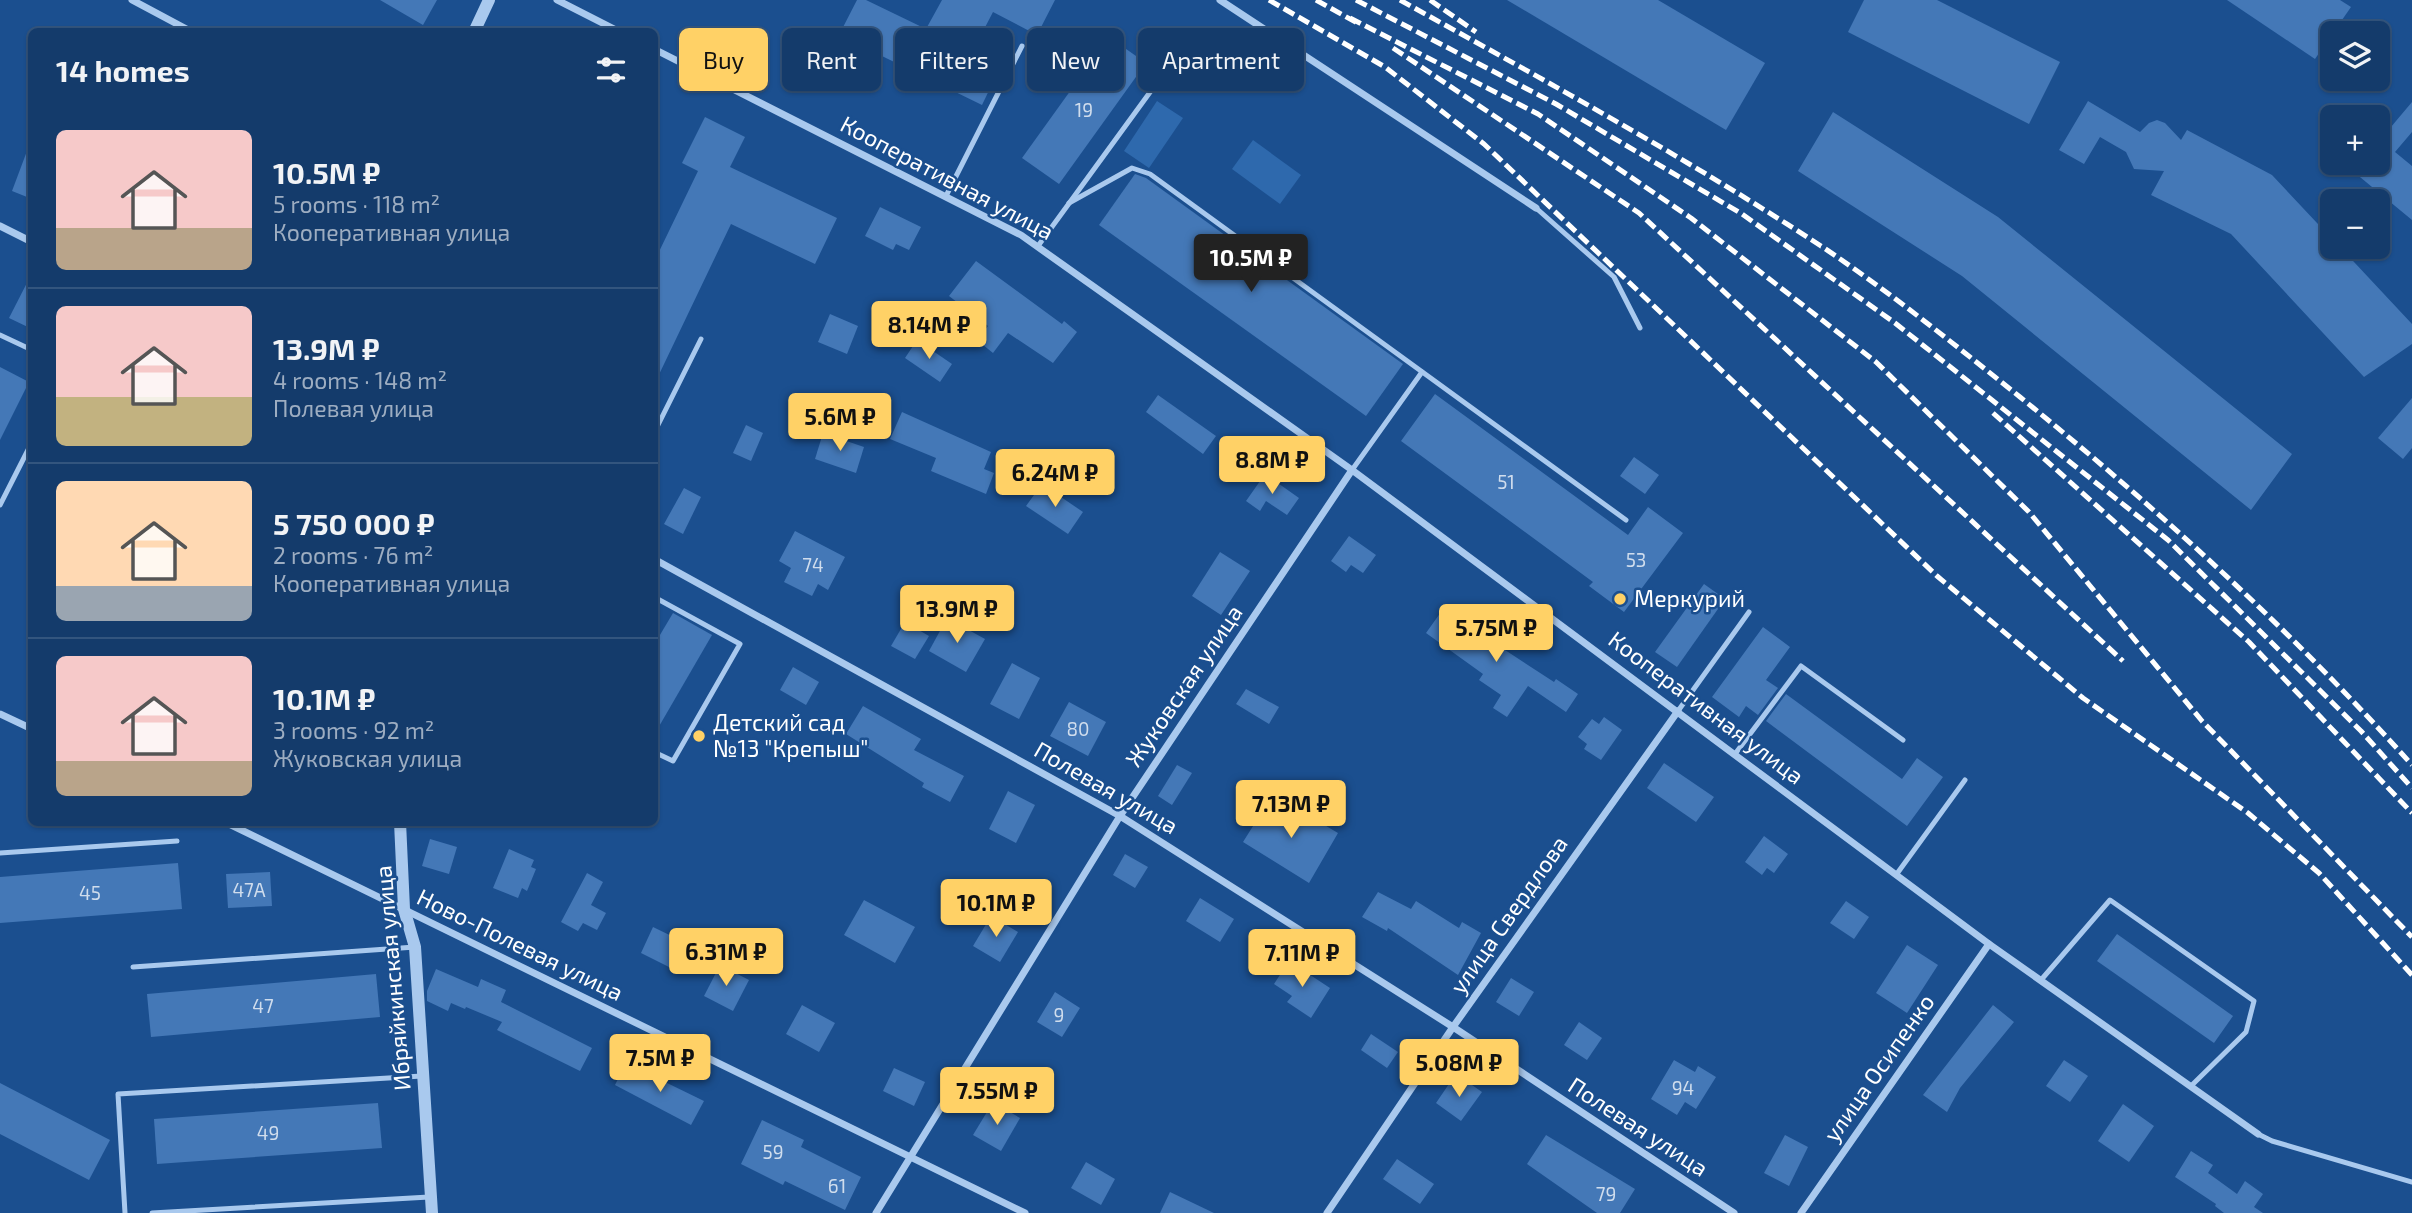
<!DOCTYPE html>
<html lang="en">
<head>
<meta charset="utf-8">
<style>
  :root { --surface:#143b6b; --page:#214673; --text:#f1f3f6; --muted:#9dadc1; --line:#33557e; --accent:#ffd166 }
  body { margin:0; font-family:"Exo 2",sans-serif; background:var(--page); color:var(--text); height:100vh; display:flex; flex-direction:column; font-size:26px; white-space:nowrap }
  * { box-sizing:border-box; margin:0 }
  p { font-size:23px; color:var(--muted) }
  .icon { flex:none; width:38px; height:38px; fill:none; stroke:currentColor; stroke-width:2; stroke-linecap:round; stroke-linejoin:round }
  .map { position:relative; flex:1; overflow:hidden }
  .panel { position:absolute; left:28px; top:28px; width:630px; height:798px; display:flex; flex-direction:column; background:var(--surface); border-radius:10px; box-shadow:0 2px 5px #0004,0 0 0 2px var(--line) }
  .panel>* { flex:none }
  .guide { position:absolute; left:679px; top:28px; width:665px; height:63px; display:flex; gap:14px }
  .buttons { position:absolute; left:2320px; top:21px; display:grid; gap:14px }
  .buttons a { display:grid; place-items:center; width:70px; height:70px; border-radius:10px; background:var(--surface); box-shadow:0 2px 5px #0004,0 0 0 2px var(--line); font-size:35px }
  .price { position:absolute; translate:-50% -60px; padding:0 16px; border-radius:7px; background:var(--accent); color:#111; font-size:23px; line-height:46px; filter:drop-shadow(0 2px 4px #0008) }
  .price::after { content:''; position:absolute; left:50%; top:42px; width:21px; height:16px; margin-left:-10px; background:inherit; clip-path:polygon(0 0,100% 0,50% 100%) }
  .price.selected { background:#222; color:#fff }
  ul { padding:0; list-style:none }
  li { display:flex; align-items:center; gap:21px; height:175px; padding:0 28px }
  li+li { border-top:2px solid var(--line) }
  li span { display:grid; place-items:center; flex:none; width:196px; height:140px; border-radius:10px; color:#555 }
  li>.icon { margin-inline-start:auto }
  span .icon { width:84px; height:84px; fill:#fffc; stroke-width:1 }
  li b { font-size:30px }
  h2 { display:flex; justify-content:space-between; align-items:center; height:84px; padding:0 28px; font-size:30px }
  .tag { padding:0 24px; border-radius:10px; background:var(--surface); box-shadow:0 2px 5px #0004,0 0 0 2px var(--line); font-size:24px; line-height:63px }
  .tag.selected { background:var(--accent); color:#111 }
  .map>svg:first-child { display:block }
  .green { fill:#2e69ad }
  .building { fill:#4478b7 }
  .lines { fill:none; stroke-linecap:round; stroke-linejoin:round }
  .service { stroke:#a9c9ee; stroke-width:5 }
  .minor { stroke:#a9c9ee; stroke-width:7 }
  .tertiary { stroke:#a9c9ee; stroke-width:12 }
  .rail { stroke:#fff; stroke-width:5; stroke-dasharray:12 5; stroke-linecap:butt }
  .poi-dot { fill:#ffd166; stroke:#1b4f8f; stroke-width:2.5 }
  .labels { text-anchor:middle; stroke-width:5; stroke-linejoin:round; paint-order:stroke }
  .number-label { font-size:19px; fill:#d0dded }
  .street-label { font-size:23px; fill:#fff; stroke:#1b4f8f }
  .poi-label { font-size:23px; fill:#fff; stroke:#1b4f8f; text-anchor:start }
</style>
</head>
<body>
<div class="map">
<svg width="2412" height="1213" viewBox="0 0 2412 1213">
  <rect width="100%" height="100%" fill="#1b4f8f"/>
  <g class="green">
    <path d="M 1157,101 L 1183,118 L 1149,168 L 1124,151 Z"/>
    <path d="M 1253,140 L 1301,175 L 1280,204 L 1232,169 Z"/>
  </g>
  <g class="building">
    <path d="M 380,0 L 437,0 L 423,25 Z"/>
    <path d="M 857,0 L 866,0 L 926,29 L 942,0 L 1055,0 L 1037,35 L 993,12 L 967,62 L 996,76 L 982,105 L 839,35 Z"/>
    <path d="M 1507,0 L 1658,0 L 1765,63 L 1726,130 Z"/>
    <path d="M 1864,0 L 1937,0 L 2060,62 L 2029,124 L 1848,32 Z"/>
    <path d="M 2227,0 L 2340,0 L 2351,7 L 2315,59 Z"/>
    <path d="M 1109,37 L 1146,63 L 1059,184 L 1022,158 Z"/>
    <path d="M 2088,101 L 2140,132 L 2149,123 L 2157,120 L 2165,123 L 2181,140 L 2187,130 L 2272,175 L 2333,240 L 2333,247 L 2340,247 L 2412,324 L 2412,344 L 2364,377 L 2231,234 L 2151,195 L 2164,171 L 2134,169 L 2126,152 L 2100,137 L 2084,164 L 2059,150 Z"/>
    <path d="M 2412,102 L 2412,132 L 2395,152 L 2412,166 L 2412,220 L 2343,163 L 2378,163 L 2378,138 L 2380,140 Z"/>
    <path d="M 1833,112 L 1998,217 L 2292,454 L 2251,510 L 1962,276 L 1798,171 Z"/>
    <path d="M 705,117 L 745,137 L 730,167 L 837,218 L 815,264 L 731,224 L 654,385 L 654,262 L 698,171 L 682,163 Z"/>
    <path d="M 30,143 L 32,143 L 32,199 L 12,191 Z"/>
    <path d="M 1135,174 L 1146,178 L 1403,364 L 1366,416 L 1099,225 Z"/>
    <path d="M 880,207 L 921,227 L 909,250 L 896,244 L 893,250 L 865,236 Z"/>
    <path d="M 976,261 L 1062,324 L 1064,321 L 1077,332 L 1053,363 L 1008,333 L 993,353 L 977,340 L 988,326 L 949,296 Z"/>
    <path d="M 32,273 L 32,329 L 9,318 Z"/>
    <path d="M 830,314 L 858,326 L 847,354 L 818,342 Z"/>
    <path d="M 917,340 L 952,364 L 940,382 L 905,358 Z"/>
    <path d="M 0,367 L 29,382 L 0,440 Z"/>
    <path d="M 1435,394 L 1628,535 L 1648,507 L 1683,533 L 1624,612 L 1589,586 L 1593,582 L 1401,441 Z"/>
    <path d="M 1158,395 L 1216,436 L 1203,454 L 1146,412 Z"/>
    <path d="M 2412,398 L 2412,448 L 2403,459 L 2378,438 Z"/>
    <path d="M 902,412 L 991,452 L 984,469 L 994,473 L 986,494 L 931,471 L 936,458 L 890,439 Z"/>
    <path d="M 746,425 L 763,433 L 751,461 L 733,453 Z"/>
    <path d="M 823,433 L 864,447 L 856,473 L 815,459 Z"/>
    <path d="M 1634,457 L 1659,475 L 1645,494 L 1620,476 Z"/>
    <path d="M 1265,474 L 1299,498 L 1287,515 L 1266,501 L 1260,511 L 1246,501 Z"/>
    <path d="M 1042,484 L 1083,512 L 1068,534 L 1026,506 Z"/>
    <path d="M 684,488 L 701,497 L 683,534 L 664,524 Z"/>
    <path d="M 795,531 L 845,557 L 828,590 L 818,584 L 812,596 L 784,582 L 791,568 L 779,561 Z"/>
    <path d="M 1349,536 L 1376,555 L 1363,573 L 1351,565 L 1346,572 L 1331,561 Z"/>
    <path d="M 1220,552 L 1250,571 L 1221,615 L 1192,596 Z"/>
    <path d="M 1704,584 L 1725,599 L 1677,667 L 1655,652 Z"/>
    <path d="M 1446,605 L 1478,628 L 1476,631 L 1554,682 L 1556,679 L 1578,694 L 1566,712 L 1528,686 L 1507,717 L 1493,708 L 1501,695 L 1479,680 L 1483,674 L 1426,633 Z"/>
    <path d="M 673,613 L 712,635 L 654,735 L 654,645 Z"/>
    <path d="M 947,618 L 985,639 L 966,672 L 929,651 Z"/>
    <path d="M 905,622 L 929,636 L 915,659 L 891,646 Z"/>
    <path d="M 1763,627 L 1790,647 L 1766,680 L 1778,688 L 1758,715 L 1746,706 L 1739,717 L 1712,697 Z"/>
    <path d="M 1012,663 L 1040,678 L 1019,719 L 990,704 Z"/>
    <path d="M 793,667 L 819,682 L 806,705 L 780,690 Z"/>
    <path d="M 1246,689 L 1279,707 L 1269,724 L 1236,704 Z"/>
    <path d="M 1786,694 L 1902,779 L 1917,758 L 1943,777 L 1907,826 L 1766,721 Z"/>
    <path d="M 1069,702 L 1106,722 L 1088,756 L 1050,736 Z"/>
    <path d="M 863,706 L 921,739 L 914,750 L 964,776 L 950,802 L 922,787 L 924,783 L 846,734 Z"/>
    <path d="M 1604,717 L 1622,730 L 1601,760 L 1584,749 L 1587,744 L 1578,737 L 1592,719 L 1599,724 Z"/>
    <path d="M 1664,763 L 1714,797 L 1696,822 L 1647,788 Z"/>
    <path d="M 1177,765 L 1192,773 L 1172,805 L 1158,796 Z"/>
    <path d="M 1008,791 L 1035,805 L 1016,843 L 989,829 Z"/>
    <path d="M 1270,799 L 1313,825 L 1316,820 L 1338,833 L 1309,883 L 1243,842 Z"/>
    <path d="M 1764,836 L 1788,854 L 1774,873 L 1767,868 L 1762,875 L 1745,862 Z"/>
    <path d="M 430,839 L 457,847 L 449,874 L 422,866 Z"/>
    <path d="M 509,849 L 534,860 L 531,867 L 536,869 L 527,891 L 522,888 L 518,898 L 493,888 Z"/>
    <path d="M 1125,854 L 1148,867 L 1135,888 L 1113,875 Z"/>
    <path d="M 178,863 L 182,909 L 0,923 L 0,877 Z"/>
    <path d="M 270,872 L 272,906 L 228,908 L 226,874 Z"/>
    <path d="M 587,873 L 603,882 L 591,905 L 606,913 L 597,930 L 583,923 L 578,931 L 561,922 Z"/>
    <path d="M 1378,892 L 1411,909 L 1416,901 L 1459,928 L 1462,922 L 1481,933 L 1458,975 L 1388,928 L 1387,931 L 1362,917 Z"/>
    <path d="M 1200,898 L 1234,919 L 1220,942 L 1186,921 Z"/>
    <path d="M 864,900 L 915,927 L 895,963 L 844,935 Z"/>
    <path d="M 1846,901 L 1869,917 L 1854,939 L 1830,923 Z"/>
    <path d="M 991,916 L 1018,932 L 1000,962 L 973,946 Z"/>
    <path d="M 653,927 L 688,944 L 675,970 L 641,953 Z"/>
    <path d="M 2117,934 L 2233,1016 L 2214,1043 L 2097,961 Z"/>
    <path d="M 1907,945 L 1938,965 L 1907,1013 L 1876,993 Z"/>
    <path d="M 1289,961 L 1330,988 L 1311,1018 L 1287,1002 L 1292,996 L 1274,984 Z"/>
    <path d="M 720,965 L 749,980 L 733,1011 L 704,996 Z"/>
    <path d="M 436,969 L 478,987 L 481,979 L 506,990 L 501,1002 L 592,1048 L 580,1071 L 497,1030 L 502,1022 L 466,1007 L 465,1009 L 451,1003 L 448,1011 L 427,1001 L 427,991 Z"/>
    <path d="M 376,974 L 380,1017 L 151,1037 L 147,994 Z"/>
    <path d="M 1511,978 L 1534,992 L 1519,1016 L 1496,1002 Z"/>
    <path d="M 1055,992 L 1080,1008 L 1062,1037 L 1037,1022 Z"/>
    <path d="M 802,1005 L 835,1023 L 819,1052 L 786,1034 Z"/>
    <path d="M 1993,1005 L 2014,1022 L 1960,1088 L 1947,1112 L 1923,1095 Z"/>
    <path d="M 1579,1022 L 1602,1038 L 1587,1060 L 1564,1045 Z"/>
    <path d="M 1371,1034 L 1398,1052 L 1387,1068 L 1361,1050 Z"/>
    <path d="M 1674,1060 L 1695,1072 L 1698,1066 L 1716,1077 L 1696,1109 L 1685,1102 L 1677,1115 L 1651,1099 Z"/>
    <path d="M 2064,1060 L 2088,1076 L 2070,1102 L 2046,1086 Z"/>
    <path d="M 626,1063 L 704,1101 L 691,1125 L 615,1085 Z"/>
    <path d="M 894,1068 L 925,1082 L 914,1106 L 883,1091 Z"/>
    <path d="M 1462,1078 L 1482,1092 L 1461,1121 L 1436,1103 L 1451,1081 L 1457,1086 Z"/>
    <path d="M 0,1083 L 110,1140 L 89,1180 L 0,1134 Z"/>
    <path d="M 993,1102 L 1020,1118 L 1001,1151 L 973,1135 Z"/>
    <path d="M 378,1103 L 382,1148 L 157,1164 L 154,1119 Z"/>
    <path d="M 2123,1104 L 2154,1126 L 2129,1162 L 2098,1141 Z"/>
    <path d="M 762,1120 L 804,1140 L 801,1147 L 861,1177 L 845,1210 L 785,1181 L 783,1185 L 741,1164 Z"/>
    <path d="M 1546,1135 L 1635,1189 L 1620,1213 L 1597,1213 L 1527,1164 Z"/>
    <path d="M 1785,1135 L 1808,1147 L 1789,1186 L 1764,1173 Z"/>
    <path d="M 2191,1151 L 2213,1165 L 2208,1173 L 2237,1194 L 2245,1181 L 2263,1194 L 2254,1207 L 2263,1213 L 2224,1213 L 2215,1206 L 2216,1204 L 2175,1177 Z"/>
    <path d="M 1397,1159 L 1434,1184 L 1420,1204 L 1383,1179 Z"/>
    <path d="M 1086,1162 L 1115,1179 L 1101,1205 L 1071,1188 Z"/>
    <path d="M 1170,1192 L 1214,1213 L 1160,1213 Z"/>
  </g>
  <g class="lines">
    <g class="service">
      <path d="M 946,196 L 1022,46"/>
      <path d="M 1069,203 L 1132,168 L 1150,174 L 1626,520"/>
      <path d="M 1536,208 L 1614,277 L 1640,328"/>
      <path d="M 1038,246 L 1172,62"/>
      <path d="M 0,335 L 32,350"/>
      <path d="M 654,433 L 701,339"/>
      <path d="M 1352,470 L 1422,372"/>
      <path d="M 0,505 L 32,442"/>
      <path d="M 654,597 L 740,644 L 673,761 L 654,752"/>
      <path d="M 1678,711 L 1749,612"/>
      <path d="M 1735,754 L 1801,666 L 1903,740"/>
      <path d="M 0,853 L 177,841"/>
      <path d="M 1896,875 L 1965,780"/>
      <path d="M 133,967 L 415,947"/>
      <path d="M 2041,980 L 2110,900 L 2254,1001 L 2246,1032 L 2191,1086"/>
      <path d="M 2258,1134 L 2272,1141 L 2412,1182"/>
      <path d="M 125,1213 L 118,1094 L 422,1076"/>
      <path d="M 152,1213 L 429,1197"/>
    </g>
    <g class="minor">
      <path d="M 132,0 L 192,32"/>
      <path d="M 557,0 L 620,32"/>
      <path d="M 1220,0 L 1536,208"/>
      <path d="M 654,49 L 1021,235 L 1352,470 L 1989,944 L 2258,1134"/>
      <path d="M 0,226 L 32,242"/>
      <path d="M 654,559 L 1120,816 L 1453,1027 L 1734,1213"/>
      <path d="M 0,714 L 32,729"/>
      <path d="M 225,822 L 1025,1213"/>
      <path d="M 876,1213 L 1120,816 L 1352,470"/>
      <path d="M 1327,1213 L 1453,1027 L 1678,711"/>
      <path d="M 1801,1213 L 1989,944"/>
    </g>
    <g class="tertiary">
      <path d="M 474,32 L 489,0"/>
      <path d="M 400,822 L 404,909 L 415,947 L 432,1213"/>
    </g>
    <g class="rail">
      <path d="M 1269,0 L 1385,67 L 1484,144 L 1937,576 L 2083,698 L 2248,813 L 2319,873 L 2412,975"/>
      <path d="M 1316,0 L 1359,24"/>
      <path d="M 1356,0 L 1556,104 L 1742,214 L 1895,323 L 2168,540 L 2361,731 L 2412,788"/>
      <path d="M 1400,0 C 1542,79 1685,157 1821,246 C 1890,292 1955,345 2020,397 C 2159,510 2292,631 2412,765"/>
      <path d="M 1430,0 L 1476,32"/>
      <path d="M 1350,18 L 1538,114 L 1691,218 L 1876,362 L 2029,512 L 2202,721 L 2412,937"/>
      <path d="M 1393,48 L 1639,213 L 2123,661"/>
      <path d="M 1993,413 L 2249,642 L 2412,813"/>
    </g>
  </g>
  <g class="poi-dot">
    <circle cx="1620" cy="599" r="7"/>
    <circle cx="699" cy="736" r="7"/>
  </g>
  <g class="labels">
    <g class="number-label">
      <text x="1084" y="117">19</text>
      <text x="1506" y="489">51</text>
      <text x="1636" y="567">53</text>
      <text x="813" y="572">74</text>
      <text x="1078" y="736">80</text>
      <text x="249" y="897">47А</text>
      <text x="90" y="900">45</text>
      <text x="263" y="1013">47</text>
      <text x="1059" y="1022">9</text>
      <text x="1683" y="1095">94</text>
      <text x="268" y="1140">49</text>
      <text x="773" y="1159">59</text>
      <text x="837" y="1193">61</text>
      <text x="1606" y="1201">79</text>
    </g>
    <g class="street-label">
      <text transform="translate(947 178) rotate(28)" y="8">Кооперативная улица</text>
      <text transform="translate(1184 686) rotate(-56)" y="8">Жуковская улица</text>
      <text transform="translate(1706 708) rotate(37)" y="8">Кооперативная улица</text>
      <text transform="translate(1106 788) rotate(30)" y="8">Полевая улица</text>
      <text transform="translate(1509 915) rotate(-55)" y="8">улица Свердлова</text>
      <text transform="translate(520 945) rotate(26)" y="8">Ново-Полевая улица</text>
      <text transform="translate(393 978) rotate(-95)" y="8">Ибряйкинская улица</text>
      <text transform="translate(1879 1068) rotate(-55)" y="8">улица Осипенко</text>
      <text transform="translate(1638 1127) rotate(33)" y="8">Полевая улица</text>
    </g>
    <g class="poi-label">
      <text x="1634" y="607">Меркурий</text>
      <text x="713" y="731">Детский сад<tspan x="713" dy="26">№13 "Крепыш"</tspan></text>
    </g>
  </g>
</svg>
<div class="buttons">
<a><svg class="icon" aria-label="layers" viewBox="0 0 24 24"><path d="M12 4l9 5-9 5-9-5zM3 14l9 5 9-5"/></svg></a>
<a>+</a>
<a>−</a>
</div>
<b class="price selected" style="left:1251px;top:294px">10.5M ₽</b>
<b class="price" style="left:929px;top:361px">8.14M ₽</b>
<b class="price" style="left:840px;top:453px">5.6M ₽</b>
<b class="price" style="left:1272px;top:496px">8.8M ₽</b>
<b class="price" style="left:1055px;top:509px">6.24M ₽</b>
<b class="price" style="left:957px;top:645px">13.9M ₽</b>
<b class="price" style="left:1496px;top:664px">5.75M ₽</b>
<b class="price" style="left:1291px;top:840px">7.13M ₽</b>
<b class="price" style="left:996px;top:939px">10.1M ₽</b>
<b class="price" style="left:726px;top:988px">6.31M ₽</b>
<b class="price" style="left:1302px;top:989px">7.11M ₽</b>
<b class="price" style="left:660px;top:1094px">7.5M ₽</b>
<b class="price" style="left:1459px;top:1099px">5.08M ₽</b>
<b class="price" style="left:997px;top:1127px">7.55M ₽</b>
<div class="guide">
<a class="tag selected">Buy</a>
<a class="tag">Rent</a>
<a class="tag">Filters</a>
<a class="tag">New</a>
<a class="tag">Apartment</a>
</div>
<section class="panel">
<h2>14 homes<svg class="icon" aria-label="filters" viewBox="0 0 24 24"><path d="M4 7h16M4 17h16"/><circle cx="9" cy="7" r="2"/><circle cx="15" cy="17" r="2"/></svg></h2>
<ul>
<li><span style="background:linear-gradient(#f6c9c9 70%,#b9a48a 0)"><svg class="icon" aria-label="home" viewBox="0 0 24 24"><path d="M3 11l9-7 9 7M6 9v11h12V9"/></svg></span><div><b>10.5M ₽</b><p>5 rooms · 118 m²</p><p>Кооперативная улица</p></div></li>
<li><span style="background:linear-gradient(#f6c9c9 65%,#c2b280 0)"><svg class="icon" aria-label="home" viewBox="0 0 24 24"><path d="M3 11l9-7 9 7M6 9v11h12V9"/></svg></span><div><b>13.9M ₽</b><p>4 rooms · 148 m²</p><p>Полевая улица</p></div></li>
<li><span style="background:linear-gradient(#ffd9b3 75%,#9aa5b1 0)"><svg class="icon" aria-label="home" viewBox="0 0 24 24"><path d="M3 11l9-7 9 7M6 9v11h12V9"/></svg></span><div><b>5 750 000 ₽</b><p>2 rooms · 76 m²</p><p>Кооперативная улица</p></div></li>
<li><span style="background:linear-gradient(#f6c9c9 75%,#b9a48a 0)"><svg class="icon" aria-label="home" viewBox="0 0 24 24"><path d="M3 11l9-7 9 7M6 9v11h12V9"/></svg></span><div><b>10.1M ₽</b><p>3 rooms · 92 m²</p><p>Жуковская улица</p></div></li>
</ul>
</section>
</div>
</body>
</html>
